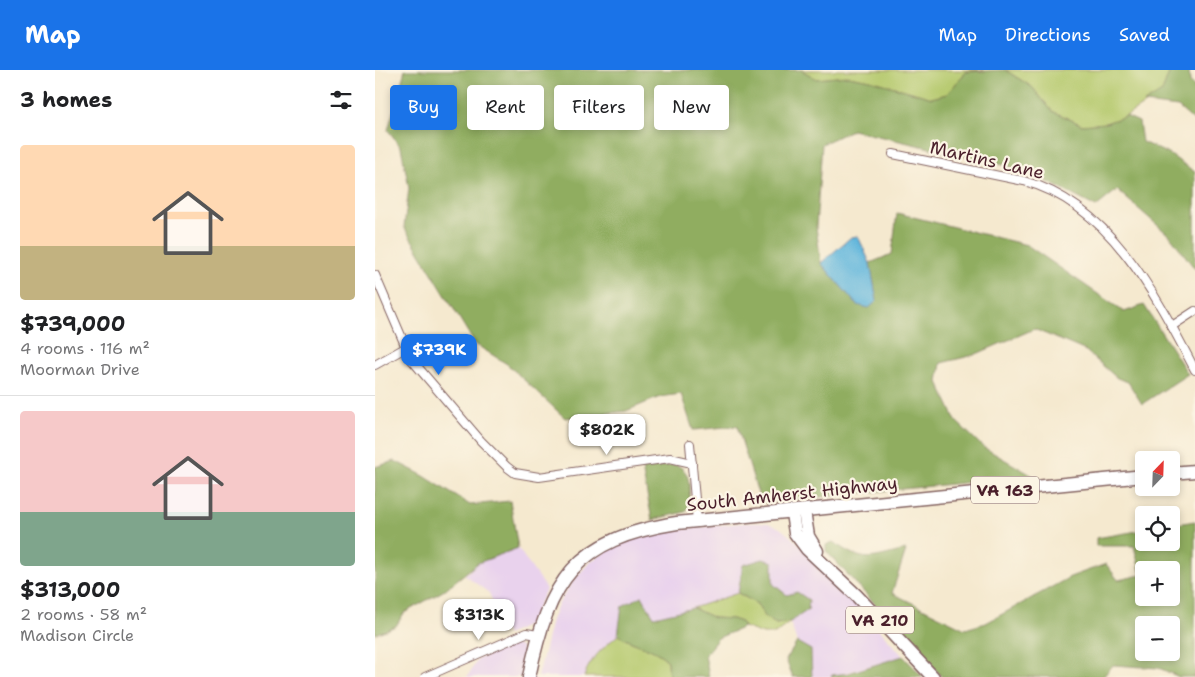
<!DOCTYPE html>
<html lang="en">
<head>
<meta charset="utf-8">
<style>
  :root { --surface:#fff; --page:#f2f2f2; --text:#202124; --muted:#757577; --line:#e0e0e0; --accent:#1a73e8 }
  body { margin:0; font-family:"Shantell Sans",sans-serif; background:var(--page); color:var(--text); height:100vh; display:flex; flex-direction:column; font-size:19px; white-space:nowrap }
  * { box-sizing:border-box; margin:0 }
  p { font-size:16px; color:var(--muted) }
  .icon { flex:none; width:28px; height:28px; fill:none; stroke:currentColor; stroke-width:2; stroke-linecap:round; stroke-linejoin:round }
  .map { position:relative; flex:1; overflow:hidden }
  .side { display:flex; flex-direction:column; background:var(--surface); width:375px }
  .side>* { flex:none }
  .top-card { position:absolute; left:15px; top:15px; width:475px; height:45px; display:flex; gap:10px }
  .needle { width:32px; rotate:23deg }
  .tools { position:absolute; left:760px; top:381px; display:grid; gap:10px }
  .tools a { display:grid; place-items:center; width:45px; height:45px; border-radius:5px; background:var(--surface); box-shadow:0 2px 8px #0003; font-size:25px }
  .price { position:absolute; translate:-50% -42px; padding:0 11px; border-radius:10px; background:#fff; color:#222; font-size:16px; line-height:32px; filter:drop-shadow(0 1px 2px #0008) }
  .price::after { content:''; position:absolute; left:50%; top:30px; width:15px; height:11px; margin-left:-8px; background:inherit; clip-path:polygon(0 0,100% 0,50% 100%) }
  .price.selected { background:var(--accent); color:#fff }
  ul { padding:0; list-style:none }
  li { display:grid; align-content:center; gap:10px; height:265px; padding:0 20px }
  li+li { border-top:1px solid var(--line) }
  li span { display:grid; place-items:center; height:155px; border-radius:5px; color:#555 }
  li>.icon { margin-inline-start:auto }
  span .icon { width:90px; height:90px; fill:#fffc; stroke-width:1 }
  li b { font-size:21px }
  h2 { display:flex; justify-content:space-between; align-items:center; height:60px; padding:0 20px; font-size:21px }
  .tag { padding:0 18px; border-radius:5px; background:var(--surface); box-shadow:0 2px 8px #0003; font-size:18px; line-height:45px }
  .tag.selected { background:var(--accent); color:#fff }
  header { display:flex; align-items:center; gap:30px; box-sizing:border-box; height:70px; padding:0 25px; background:var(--accent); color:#fff }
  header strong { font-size:24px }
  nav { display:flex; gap:28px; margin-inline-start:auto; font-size:18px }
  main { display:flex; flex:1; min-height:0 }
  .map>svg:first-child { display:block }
  .built { fill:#e9d2ed }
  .green { fill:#b5c96d; stroke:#80744c }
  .forest { fill:#90ad60; stroke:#6d6646; fill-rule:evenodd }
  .water { fill:#60b6dc; stroke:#556a84 }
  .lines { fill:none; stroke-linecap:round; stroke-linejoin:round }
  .street-casing { stroke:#866664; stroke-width:10 }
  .primary-casing { stroke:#866664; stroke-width:15 }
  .street { stroke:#fff; stroke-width:8 }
  .primary { stroke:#fff; stroke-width:12 }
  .labels { text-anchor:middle; stroke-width:4.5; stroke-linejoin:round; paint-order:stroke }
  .shield { fill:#fcf5e5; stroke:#7f5f63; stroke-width:1 }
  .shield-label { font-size:16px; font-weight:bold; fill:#4a1f2b }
  .street-label { font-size:18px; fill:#4a1f2b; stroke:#fcf5e5 }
</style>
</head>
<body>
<header>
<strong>Map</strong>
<nav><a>Map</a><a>Directions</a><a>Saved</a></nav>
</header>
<main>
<section class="side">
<h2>3 homes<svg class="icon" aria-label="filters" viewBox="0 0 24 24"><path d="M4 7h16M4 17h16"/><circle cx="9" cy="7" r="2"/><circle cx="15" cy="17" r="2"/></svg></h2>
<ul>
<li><span style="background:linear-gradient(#ffd9b3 65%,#c2b280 0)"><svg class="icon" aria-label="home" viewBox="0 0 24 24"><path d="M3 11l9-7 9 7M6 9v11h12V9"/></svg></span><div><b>$739,000</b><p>4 rooms · 116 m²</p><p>Moorman Drive</p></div></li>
<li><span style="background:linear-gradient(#f6c9c9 65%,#7fa58c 0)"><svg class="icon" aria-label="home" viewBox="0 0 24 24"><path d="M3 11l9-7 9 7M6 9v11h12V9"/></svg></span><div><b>$313,000</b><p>2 rooms · 58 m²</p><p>Madison Circle</p></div></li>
</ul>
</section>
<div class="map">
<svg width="820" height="607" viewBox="0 0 820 607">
  <rect width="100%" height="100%" fill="#fcf5e5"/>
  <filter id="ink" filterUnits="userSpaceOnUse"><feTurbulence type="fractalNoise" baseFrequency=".02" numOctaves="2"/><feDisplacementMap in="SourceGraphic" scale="10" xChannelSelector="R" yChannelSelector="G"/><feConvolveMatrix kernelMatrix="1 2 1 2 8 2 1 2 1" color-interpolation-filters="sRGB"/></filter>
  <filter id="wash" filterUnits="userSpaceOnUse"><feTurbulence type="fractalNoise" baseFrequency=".0096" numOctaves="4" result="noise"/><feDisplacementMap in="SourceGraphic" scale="20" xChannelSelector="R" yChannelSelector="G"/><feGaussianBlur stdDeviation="1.12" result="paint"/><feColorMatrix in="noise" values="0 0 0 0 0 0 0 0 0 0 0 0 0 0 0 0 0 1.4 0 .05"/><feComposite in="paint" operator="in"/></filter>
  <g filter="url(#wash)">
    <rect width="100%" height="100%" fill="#f5e9cf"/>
    <g class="built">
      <path d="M 367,453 L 393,453 L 405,458 L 422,472 L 448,497 L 528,586 L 456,607 L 437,607 L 436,580 L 422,572 L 415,552 L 432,540 L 398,514 L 398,492 L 368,495 L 363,523 L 318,538 L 279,547 L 247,535 L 243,565 L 230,576 L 212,598 L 209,607 L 163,607 L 177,550 L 184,533 L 197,512 L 214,493 L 233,480 L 257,469 L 289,461 Z"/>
      <path d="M 143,478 L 171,519 L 155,554 L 132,565 L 114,523 L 90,505 L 103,493 Z"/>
      <path d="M 139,574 L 146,577 L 151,585 L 146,607 L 92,607 L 103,589 Z"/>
    </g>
    <g class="green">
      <path d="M 426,0 L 609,0 L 591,2 L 572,24 L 557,28 L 495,10 L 473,6 L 442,9 Z"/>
      <path d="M 630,0 L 795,0 L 787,23 L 751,46 L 731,53 L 707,55 L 677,41 L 657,17 Z"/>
      <path d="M 363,523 L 382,534 L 391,548 L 401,554 L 415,552 L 400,564 L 388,564 L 369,557 L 366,552 L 357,549 L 339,548 L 318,538 Z"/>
      <path d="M 243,565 C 260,576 279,577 293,591 L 294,607 L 209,607 C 214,589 230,576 243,565 Z"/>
    </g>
    <g class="forest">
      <path d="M 30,0 L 426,0 L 442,9 L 473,6 L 495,10 L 557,28 L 572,24 L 591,2 L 630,0 L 657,17 L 677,41 L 707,55 L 731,53 L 751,46 L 764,52 L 767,72 L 794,84 L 820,102 L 820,199 L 796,167 L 742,120 L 721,137 L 650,100 L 477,60 L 447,74 L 441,157 L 446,193 L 482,235 L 502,231 L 495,193 L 517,184 L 522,143 L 652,175 L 749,242 L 769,235 L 813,304 L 767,334 L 753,312 L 742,308 L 711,281 L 659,259 L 599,285 L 566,293 L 563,312 L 581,351 L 608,377 L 658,406 L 386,433 L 362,356 L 318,360 L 306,324 L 285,327 L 251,341 L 190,348 L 132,294 L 100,274 L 29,157 L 34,118 L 26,77 L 13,60 Z"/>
      <path d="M 795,0 L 814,0 L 815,13 L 820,17 L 820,52 L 803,37 L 769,33 L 787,22 Z"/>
      <path d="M 20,391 L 49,406 L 95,435 L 135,431 L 143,478 L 103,493 L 68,521 L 29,543 L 21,556 L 0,564 L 0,397 Z"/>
      <path d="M 301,395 C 318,401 314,421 314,437 L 310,442 L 277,450 L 267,398 Z"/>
      <path d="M 820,451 L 820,607 L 804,607 L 784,598 L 738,595 L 728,607 L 567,607 L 451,481 L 451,475 L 458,472 C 491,495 494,488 531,480 L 517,523 L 590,559 L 611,553 L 695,507 L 731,494 L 743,510 L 766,505 L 759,476 L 721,476 L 721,468 L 769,460 L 769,472 L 796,472 L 796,455 ZM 769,500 L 796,500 L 796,528 L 769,528 ZM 769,555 L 796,555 L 796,582 L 769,582 Z"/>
      <path d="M 388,489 L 398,492 L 398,514 L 412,525 L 422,522 L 434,530 L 433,540 L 415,552 L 401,554 L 391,548 L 382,534 L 363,523 L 368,495 Z"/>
      <path d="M 267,526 L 279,547 L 318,538 L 339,548 L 357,549 L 366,552 L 369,557 L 343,568 L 330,585 L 334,607 L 294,607 L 293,591 C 279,577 260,576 243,565 L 247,536 Z"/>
      <path d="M 422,572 L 436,580 L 437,607 L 418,607 L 411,590 Z"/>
      <path d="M 528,586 L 548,607 L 456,607 L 457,605 L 474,603 Z"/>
    </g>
    <path class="water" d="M 483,166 L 495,193 L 502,231 L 494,238 L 482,235 L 446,193 L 476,167 Z"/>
  </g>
  <g filter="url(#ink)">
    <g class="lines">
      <defs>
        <g id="street">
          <path d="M 518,84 L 649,111 C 735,134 782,227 820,300"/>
          <path d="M 0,205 L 36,289 L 106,371 L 132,397 L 140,403 L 164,407 L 295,388 L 317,393"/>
          <path d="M 797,256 L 820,241"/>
          <path d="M 0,295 L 30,278"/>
          <path d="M 315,374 L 322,451"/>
          <path d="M 50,607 L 151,563 L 163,565"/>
        </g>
        <g id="primary">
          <path d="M 796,403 L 820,401"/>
          <path d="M 429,441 L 433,466 L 442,481"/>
          <path d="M 417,443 L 420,463 L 432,479 L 481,525 L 558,607"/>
          <path d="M 154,607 C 174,510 200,469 302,453 L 769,406"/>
        </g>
      </defs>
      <use href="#street" class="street-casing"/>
      <use href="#primary" class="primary-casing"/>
      <use href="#street" class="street"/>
      <use href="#primary" class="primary"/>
    </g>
  </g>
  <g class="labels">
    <g class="shield">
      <rect x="596" y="406.5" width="68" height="27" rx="4"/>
      <rect x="471" y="536.5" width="68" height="27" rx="4"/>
    </g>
    <g class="shield-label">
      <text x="630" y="426">VA 163</text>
      <text x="505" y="556">VA 210</text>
    </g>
    <g class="street-label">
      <text transform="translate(612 90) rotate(13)" y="6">Martins Lane</text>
      <text transform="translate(417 424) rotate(-6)" y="6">South Amherst Highway</text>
    </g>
  </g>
</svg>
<div class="tools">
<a><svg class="needle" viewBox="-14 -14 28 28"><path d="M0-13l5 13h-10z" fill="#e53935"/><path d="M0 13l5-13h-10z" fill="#757577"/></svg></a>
<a><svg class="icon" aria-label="locate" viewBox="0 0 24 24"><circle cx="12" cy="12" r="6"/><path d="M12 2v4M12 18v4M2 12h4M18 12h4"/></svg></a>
<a>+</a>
<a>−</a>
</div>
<b class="price selected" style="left:64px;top:306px">$739K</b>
<b class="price" style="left:232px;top:386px">$802K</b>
<b class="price" style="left:104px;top:571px">$313K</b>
<div class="top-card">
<a class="tag selected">Buy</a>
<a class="tag">Rent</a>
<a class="tag">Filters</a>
<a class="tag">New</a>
</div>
</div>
</main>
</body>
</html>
